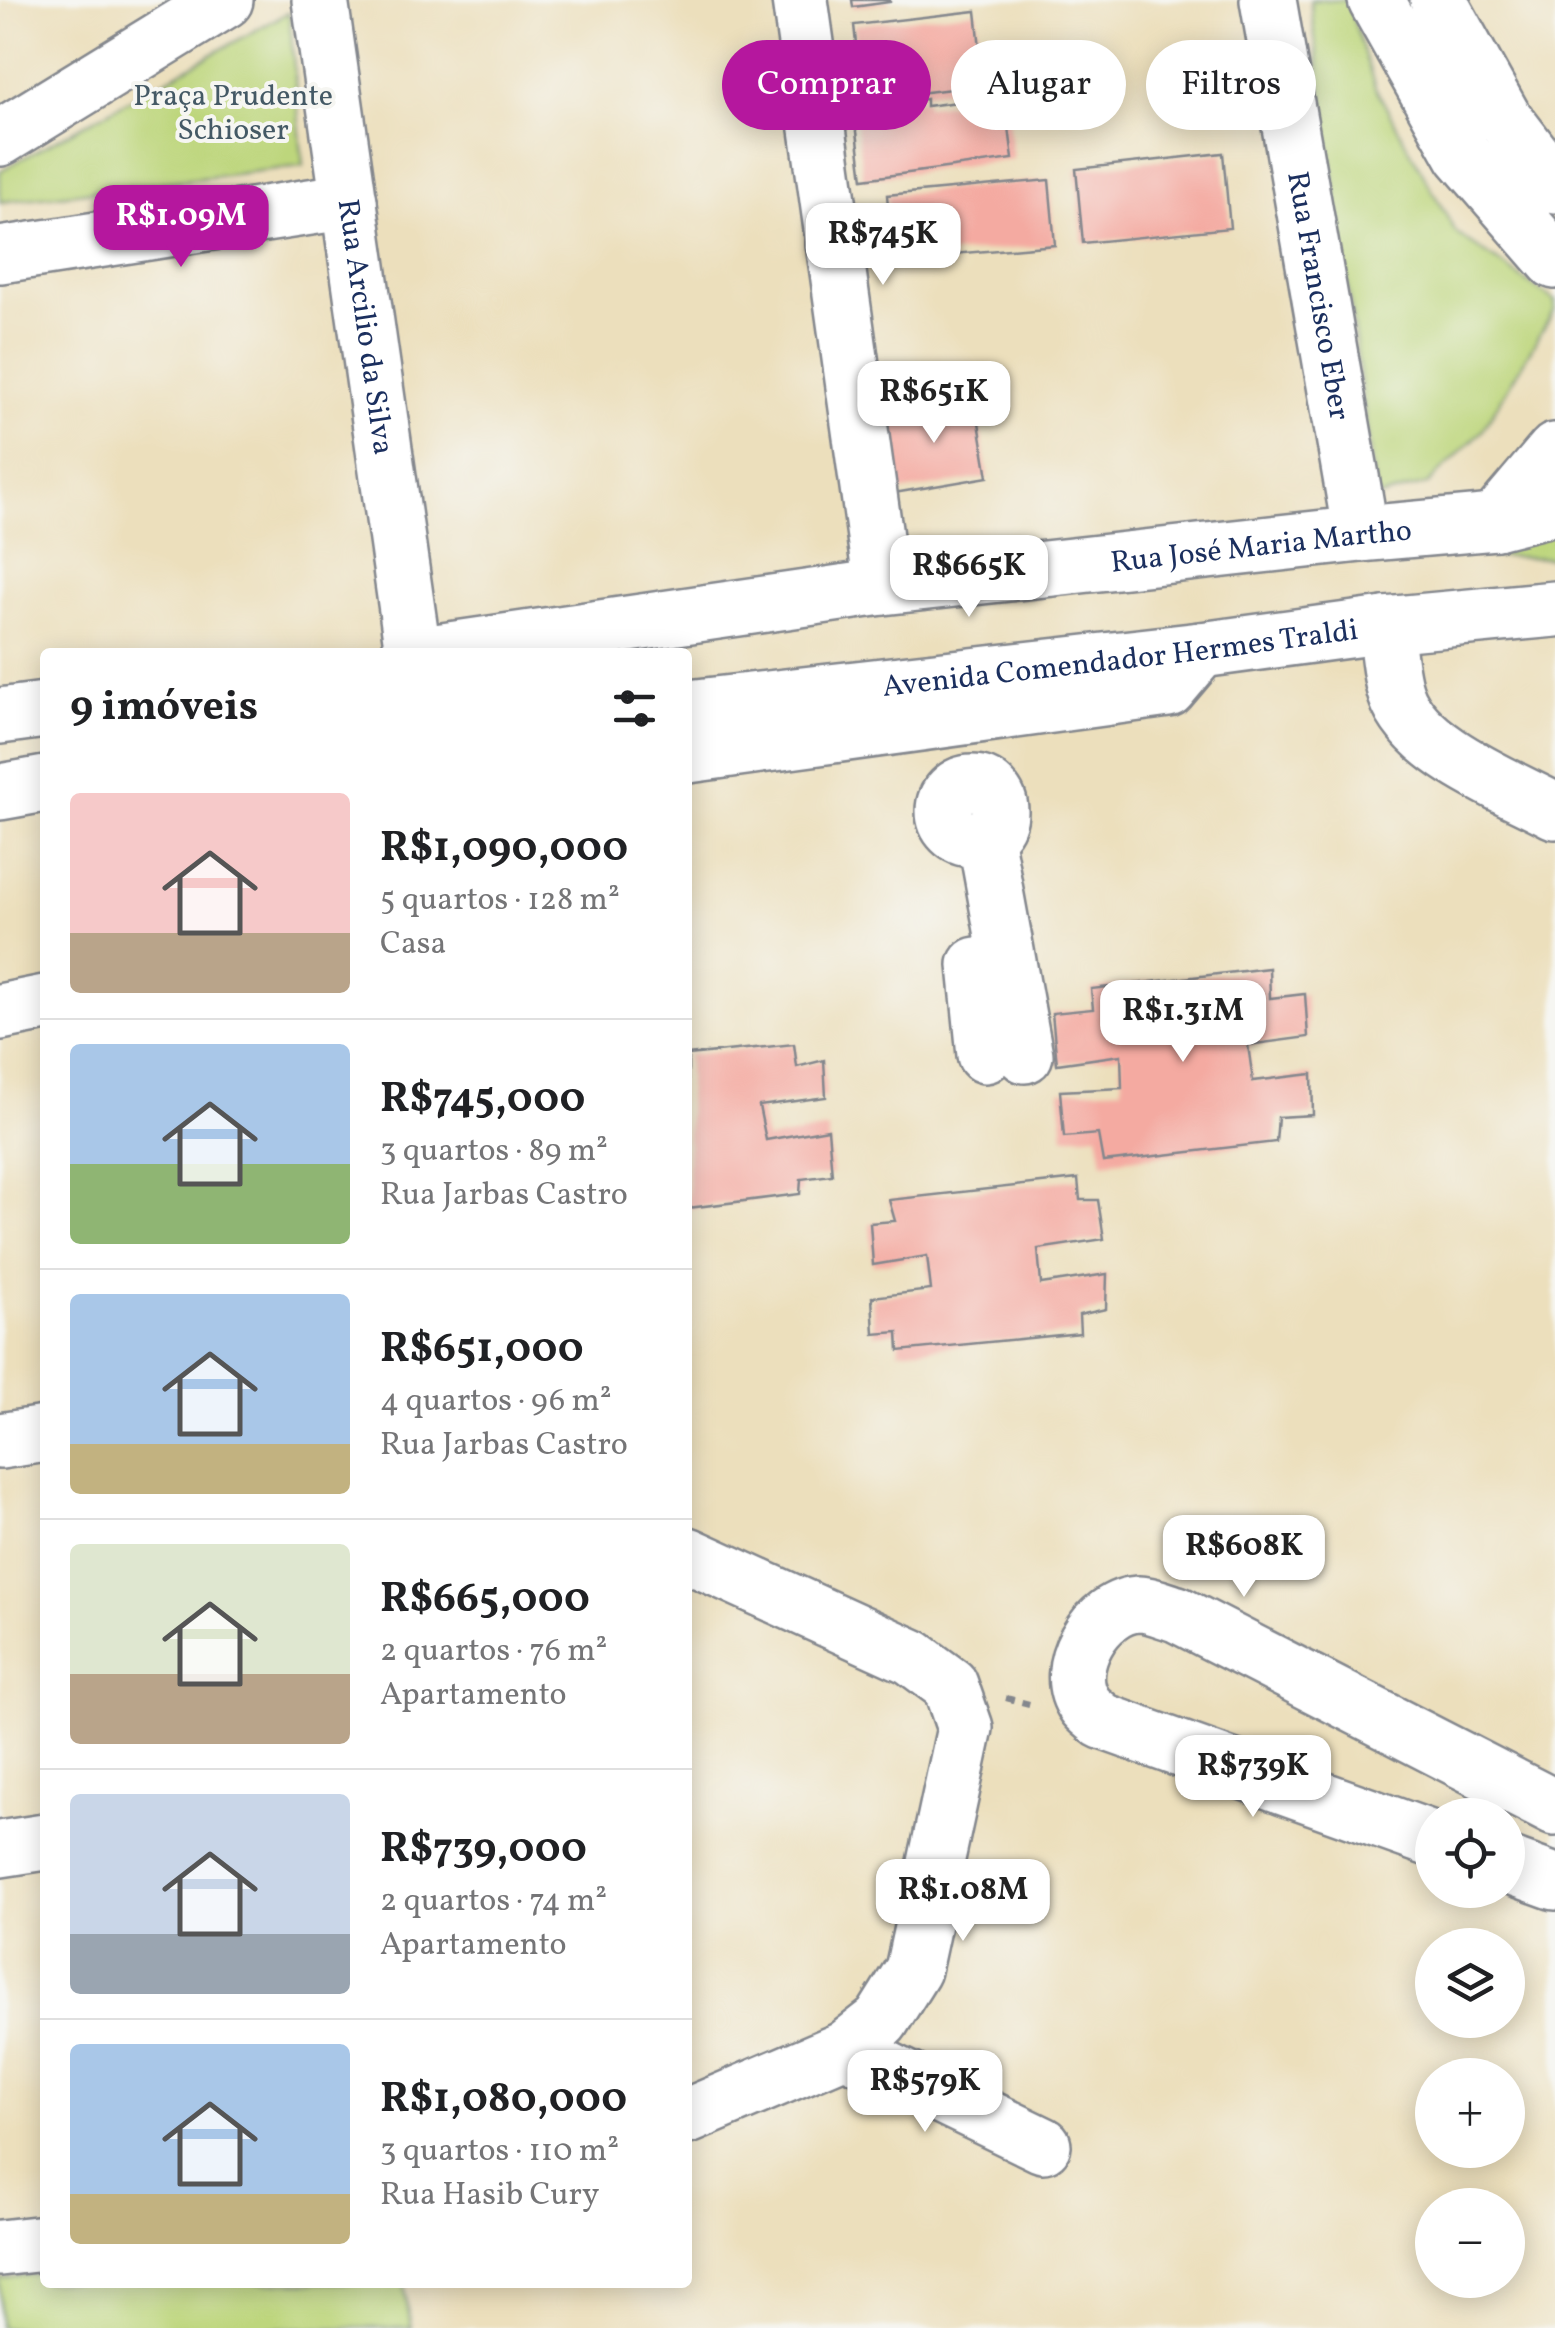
<!DOCTYPE html>
<html lang="pt">
<head>
<meta charset="utf-8">
<style>
  :root { --surface:#fff; --page:#f2f2f2; --text:#202124; --muted:#757577; --line:#e0e0e0; --accent:#b5179e }
  body { margin:0; font-family:Vollkorn,serif; background:var(--page); color:var(--text); height:100vh; display:flex; flex-direction:column; font-size:38px; white-space:nowrap }
  * { box-sizing:border-box; margin:0 }
  p { font-size:32px; color:var(--muted) }
  .icon { flex:none; width:55px; height:55px; fill:none; stroke:currentColor; stroke-width:2; stroke-linecap:round; stroke-linejoin:round }
  .map { position:relative; flex:1; overflow:hidden }
  .sheet { position:absolute; left:40px; top:648px; width:652px; height:1640px; display:flex; flex-direction:column; background:var(--surface); border-radius:10px; box-shadow:0 5px 25px #0003 }
  .sheet>* { flex:none }
  .guide { position:absolute; left:722px; top:40px; width:682px; height:90px; display:flex; gap:20px }
  .tools { position:absolute; left:1415px; top:1798px; display:grid; gap:20px }
  .tools a { display:grid; place-items:center; width:110px; height:110px; border-radius:50%; background:var(--surface); box-shadow:0 5px 25px #0003; font-size:50px }
  .price { position:absolute; translate:-50% -85px; padding:0 22px; border-radius:20px; background:#fff; color:#222; font-size:32px; line-height:65px; filter:drop-shadow(0 2px 5px #0008) }
  .price::after { content:''; position:absolute; left:50%; top:60px; width:30px; height:22px; margin-left:-15px; background:inherit; clip-path:polygon(0 0,100% 0,50% 100%) }
  .price.on { background:var(--accent); color:#fff }
  ul { padding:0; list-style:none }
  li { display:flex; align-items:center; gap:30px; height:250px; padding:0 30px }
  li+li { border-top:2px solid var(--line) }
  li span { display:grid; place-items:center; flex:none; width:280px; height:200px; border-radius:10px; color:#555 }
  li>.icon { margin-inline-start:auto }
  span .icon { width:120px; height:120px; fill:#fffc; stroke-width:1 }
  li b { font-size:42px }
  h2 { display:flex; justify-content:space-between; align-items:center; height:120px; padding:0 30px; font-size:42px }
  .chip { padding:0 35px; border-radius:45px; background:var(--surface); box-shadow:0 5px 25px #0003; font-size:35px; line-height:90px }
  .chip.on { background:var(--accent); color:#fff }
  .map>svg:first-child { display:block }
  .green { fill:#bdd67b; stroke:#6c826c; stroke-width:2.5 }
  .building { fill:#f4aaa1 }
  .lines { fill:none; stroke-linecap:round; stroke-linejoin:round }
  .minor-casing { stroke:#84878d; stroke-width:60 }
  .major-casing { stroke:#84878d; stroke-width:60 }
  .path { stroke:#84878d; stroke-width:6; stroke-dasharray:8 8; stroke-linecap:butt }
  .minor { stroke:#fff; stroke-width:55 }
  .major { stroke:#fff; stroke-width:55 }
  .labels { text-anchor:middle; stroke-width:8; stroke-linejoin:round; paint-order:stroke }
  .park-label { font-size:30px; fill:#445965; stroke:#f6f6f2 }
  .street-label { font-size:30px; fill:#1b2f5e; stroke:#f6f6f2 }
</style>
</head>
<body>
<div class="map">
<svg width="1555" height="2328" viewBox="0 0 1555 2328">
  <rect width="100%" height="100%" fill="#f6f6f2"/>
  <filter id="ink" filterUnits="userSpaceOnUse"><feTurbulence type="fractalNoise" baseFrequency=".01" numOctaves="2"/><feDisplacementMap in="SourceGraphic" scale="20" xChannelSelector="R" yChannelSelector="G"/><feConvolveMatrix kernelMatrix="1 2 1 2 8 2 1 2 1" color-interpolation-filters="sRGB"/></filter>
  <filter id="wash" filterUnits="userSpaceOnUse"><feTurbulence type="fractalNoise" baseFrequency=".0048" numOctaves="4" result="noise"/><feDisplacementMap in="SourceGraphic" scale="40" xChannelSelector="R" yChannelSelector="G"/><feGaussianBlur stdDeviation="2.25" result="paint"/><feColorMatrix in="noise" values="0 0 0 0 0 0 0 0 0 0 0 0 0 0 0 0 0 1.4 0 .05"/><feComposite in="paint" operator="in"/></filter>
  <g filter="url(#wash)">
    <rect width="100%" height="100%" fill="#ecdfbc"/>
    <g class="green">
      <path d="M 1310,0 L 1347,0 L 1375,87 L 1456,233 L 1555,301 L 1555,309 L 1482,431 L 1428,484 L 1376,498 Z"/>
      <path d="M 289,12 L 303,166 L 0,202 L 0,171 Z"/>
      <path d="M 1555,532 L 1555,558 L 1480,556 Z"/>
      <path d="M 45,2273 L 45,2282 L 404,2283 L 411,2328 L 0,2328 L 0,2279 Z"/>
    </g>
    <g id="blocks">
      <g class="building">
        <path d="M 852,0 L 890,0 L 890,2 L 853,7 Z"/>
        <path d="M 976,11 L 984,85 L 862,100 L 854,25 Z"/>
        <path d="M 1005,96 L 1013,159 L 863,179 L 854,108 L 926,99 L 926,106 Z"/>
        <path d="M 1223,153 L 1230,228 L 1083,243 L 1076,169 Z"/>
        <path d="M 1049,180 L 1055,245 L 874,261 L 870,219 L 889,217 L 887,195 Z"/>
        <path d="M 975,398 L 988,477 L 894,493 L 881,414 Z"/>
        <path d="M 1269,968 L 1270,998 L 1305,994 L 1308,1037 L 1248,1045 L 1253,1081 L 1312,1074 L 1313,1115 L 1278,1117 L 1276,1142 L 1103,1162 L 1098,1134 L 1064,1137 L 1060,1091 L 1122,1088 L 1121,1055 L 1057,1064 L 1052,1013 L 1093,1009 L 1091,989 Z"/>
        <path d="M 794,1044 L 797,1067 L 824,1060 L 826,1097 L 759,1106 L 766,1140 L 828,1129 L 832,1175 L 801,1179 L 800,1194 L 688,1208 L 688,1055 Z"/>
        <path d="M 1078,1179 L 1080,1200 L 1098,1200 L 1104,1239 L 1038,1249 L 1041,1284 L 1107,1274 L 1106,1309 L 1079,1315 L 1080,1333 L 899,1351 L 898,1332 L 874,1334 L 872,1297 L 931,1290 L 927,1256 L 873,1265 L 870,1223 L 895,1221 L 889,1200 Z"/>
      </g>
    </g>
  </g>
  <g filter="url(#ink)">
    <use href="#blocks" fill-opacity="0" stroke="#84878d" stroke-width="2.5"/>
    <g class="lines">
      <defs>
        <g id="minor">
          <path id="s1" d="M 320,0 L 413,652"/>
          <path d="M 800,0 L 882,587"/>
          <path id="s2" d="M 1268,0 L 1361,534"/>
          <path d="M 0,138 L 225,0"/>
          <path d="M 0,255 L 349,201"/>
          <path d="M 1495,522 L 1555,451"/>
          <path d="M 1385,625 C 1388,647 1389,673 1396,694 C 1414,750 1506,785 1555,811"/>
          <path id="s3" d="M 436,652 L 882,587 L 1361,534 L 1495,522 L 1555,507"/>
          <path d="M 0,716 L 45,710"/>
          <path d="M 688,755 L 1168,689 L 1201,650"/>
          <circle cx="972" cy="811" r="28"/>
          <path d="M 985,836 L 1025,1055"/>
          <path d="M 976,965 L 985,1055"/>
          <path d="M 0,1012 L 45,1003"/>
          <path d="M 0,1441 L 45,1434"/>
          <path d="M 688,1555 L 912,1657 L 950,1685 L 965,1728 L 913,1970 L 881,2021 L 845,2049 L 688,2116"/>
          <path d="M 1432,1839 L 1102,1721 C 1097,1716 1089,1711 1085,1705 C 1059,1669 1097,1605 1139,1604 C 1151,1604 1166,1611 1177,1614 L 1555,1808"/>
          <path d="M 0,1849 L 45,1842"/>
          <path d="M 1508,1865 L 1555,1882"/>
          <path d="M 845,2049 L 1043,2145"/>
          <path d="M 0,2248 L 45,2243"/>
        </g>
        <g id="major">
          <path d="M 1376,0 L 1463,155 L 1555,261"/>
          <path d="M 1438,0 L 1503,117 L 1555,185"/>
          <path id="s4" d="M 688,708 L 1201,650 L 1385,625 L 1555,609"/>
          <path d="M 0,792 L 45,784"/>
        </g>
      </defs>
      <use href="#minor" class="minor-casing"/>
      <use href="#major" class="major-casing"/>
      <path class="path" d="M 1006,1698 L 1033,1705"/>
      <use href="#minor" class="minor"/>
      <use href="#major" class="major"/>
    </g>
  </g>
  <g class="labels">
    <g class="park-label">
      <text x="233" y="105">Praça Prudente<tspan x="233" dy="34">Schioser</tspan></text>
    </g>
    <g class="street-label">
      <text dy="10" stroke="none"><textPath href="#s2" startOffset="300">Rua Francisco Eber</textPath></text>
      <text dy="10" stroke="none"><textPath href="#s1" startOffset="330">Rua Arcilio da Silva</textPath></text>
      <text dy="10" stroke="none"><textPath href="#s3" startOffset="832">Rua José Maria Martho</textPath></text>
      <text dy="10" stroke="none"><textPath href="#s4" startOffset="435">Avenida Comendador Hermes Traldi</textPath></text>
    </g>
  </g>
</svg>
<div class="tools">
<a><svg class="icon" aria-label="locate" viewBox="0 0 24 24"><circle cx="12" cy="12" r="6"/><path d="M12 2v4M12 18v4M2 12h4M18 12h4"/></svg></a>
<a><svg class="icon" aria-label="layers" viewBox="0 0 24 24"><path d="M12 4l9 5-9 5-9-5zM3 14l9 5 9-5"/></svg></a>
<a>+</a>
<a>−</a>
</div>
<b class="price on" style="left:181px;top:270px">R$1.09M</b>
<b class="price" style="left:883px;top:288px">R$745K</b>
<b class="price" style="left:934px;top:446px">R$651K</b>
<b class="price" style="left:969px;top:620px">R$665K</b>
<b class="price" style="left:1183px;top:1065px">R$1.31M</b>
<b class="price" style="left:1244px;top:1600px">R$608K</b>
<b class="price" style="left:1253px;top:1820px">R$739K</b>
<b class="price" style="left:963px;top:1944px">R$1.08M</b>
<b class="price" style="left:925px;top:2135px">R$579K</b>
<div class="guide">
<a class="chip on">Comprar</a>
<a class="chip">Alugar</a>
<a class="chip">Filtros</a>
</div>
<section class="sheet">
<h2>9 imóveis<svg class="icon" aria-label="filters" viewBox="0 0 24 24"><path d="M4 7h16M4 17h16"/><circle cx="9" cy="7" r="2"/><circle cx="15" cy="17" r="2"/></svg></h2>
<ul>
<li><span style="background:linear-gradient(#f6c9c9 70%,#b9a48a 0)"><svg class="icon" aria-label="home" viewBox="0 0 24 24"><path d="M3 11l9-7 9 7M6 9v11h12V9"/></svg></span><div><b>R$1,090,000</b><p>5 quartos · 128 m²</p><p>Casa</p></div></li>
<li><span style="background:linear-gradient(#a9c7e8 60%,#8fb573 0)"><svg class="icon" aria-label="home" viewBox="0 0 24 24"><path d="M3 11l9-7 9 7M6 9v11h12V9"/></svg></span><div><b>R$745,000</b><p>3 quartos · 89 m²</p><p>Rua Jarbas Castro</p></div></li>
<li><span style="background:linear-gradient(#a9c7e8 75%,#c2b280 0)"><svg class="icon" aria-label="home" viewBox="0 0 24 24"><path d="M3 11l9-7 9 7M6 9v11h12V9"/></svg></span><div><b>R$651,000</b><p>4 quartos · 96 m²</p><p>Rua Jarbas Castro</p></div></li>
<li><span style="background:linear-gradient(#dfe7d0 65%,#b9a48a 0)"><svg class="icon" aria-label="home" viewBox="0 0 24 24"><path d="M3 11l9-7 9 7M6 9v11h12V9"/></svg></span><div><b>R$665,000</b><p>2 quartos · 76 m²</p><p>Apartamento</p></div></li>
<li><span style="background:linear-gradient(#c9d6e8 70%,#9aa5b1 0)"><svg class="icon" aria-label="home" viewBox="0 0 24 24"><path d="M3 11l9-7 9 7M6 9v11h12V9"/></svg></span><div><b>R$739,000</b><p>2 quartos · 74 m²</p><p>Apartamento</p></div></li>
<li><span style="background:linear-gradient(#a9c7e8 75%,#c2b280 0)"><svg class="icon" aria-label="home" viewBox="0 0 24 24"><path d="M3 11l9-7 9 7M6 9v11h12V9"/></svg></span><div><b>R$1,080,000</b><p>3 quartos · 110 m²</p><p>Rua Hasib Cury</p></div></li>
</ul>
</section>
</div>
</body>
</html>
